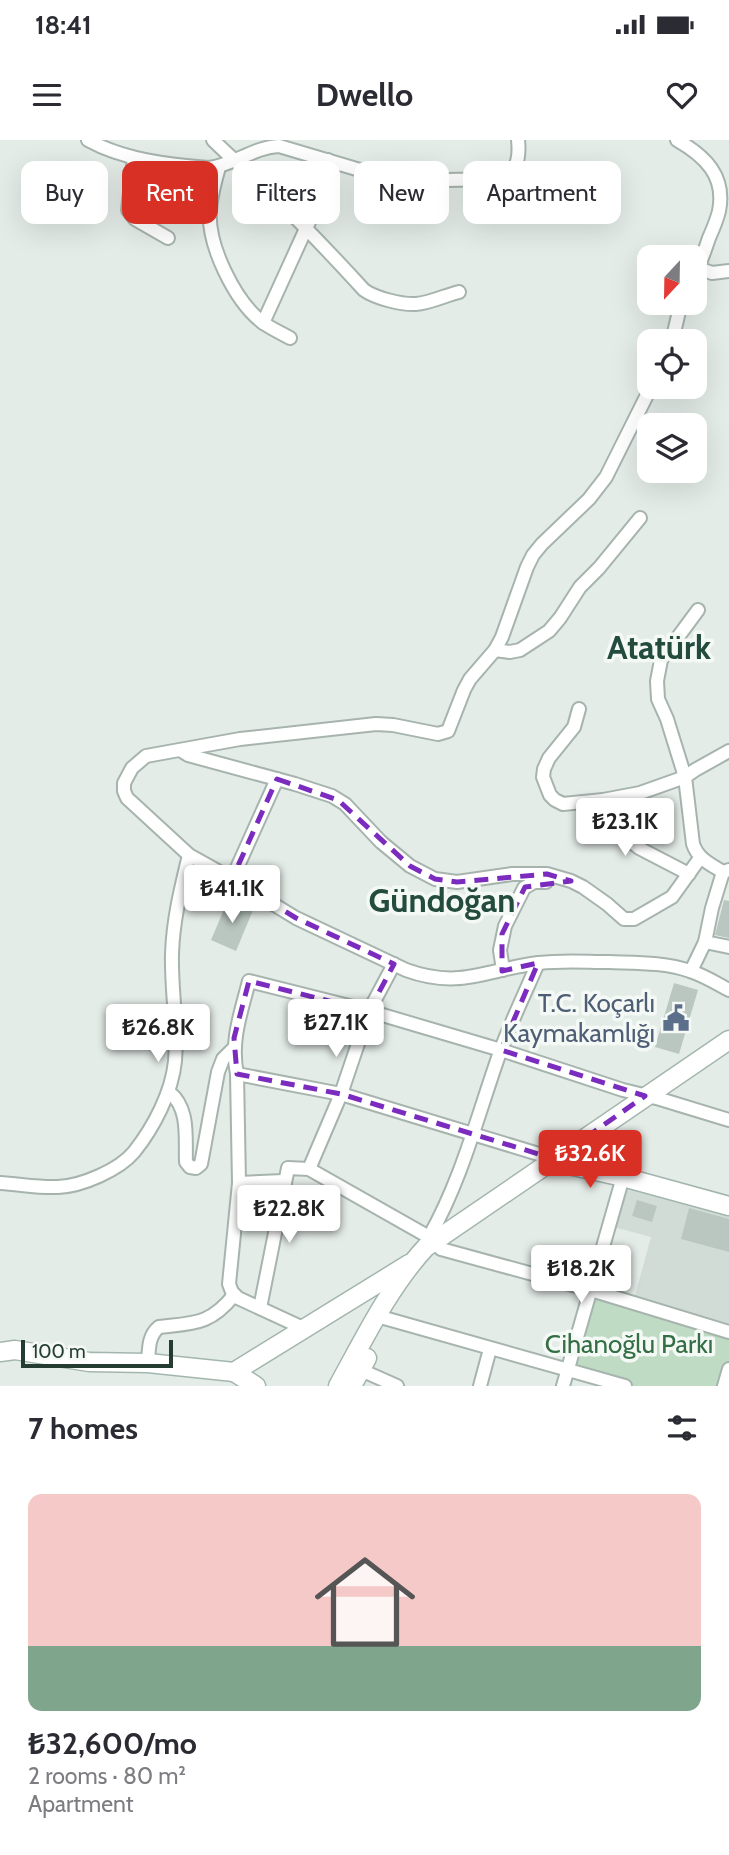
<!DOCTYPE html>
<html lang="en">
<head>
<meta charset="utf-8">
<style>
  :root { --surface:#fff; --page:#f2f2f3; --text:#2b2b33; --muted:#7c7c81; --line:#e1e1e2; --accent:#d93025 }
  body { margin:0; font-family:Cabin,sans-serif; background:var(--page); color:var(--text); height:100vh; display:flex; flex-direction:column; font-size:26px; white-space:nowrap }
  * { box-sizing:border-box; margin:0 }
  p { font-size:23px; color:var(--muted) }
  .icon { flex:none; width:38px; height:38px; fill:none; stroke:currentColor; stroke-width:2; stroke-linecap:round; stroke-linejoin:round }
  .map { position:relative; height:1246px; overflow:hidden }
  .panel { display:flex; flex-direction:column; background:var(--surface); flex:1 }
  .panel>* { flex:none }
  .banner { position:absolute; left:21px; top:21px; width:688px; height:63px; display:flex; gap:14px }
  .needle { width:46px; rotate:202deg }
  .tools { position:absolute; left:637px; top:105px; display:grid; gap:14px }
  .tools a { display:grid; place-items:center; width:70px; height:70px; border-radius:14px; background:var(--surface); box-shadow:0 7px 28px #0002; font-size:35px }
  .scale { position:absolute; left:21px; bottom:18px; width:152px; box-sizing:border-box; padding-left:7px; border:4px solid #253c33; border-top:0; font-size:19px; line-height:24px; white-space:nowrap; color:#253c33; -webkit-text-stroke:5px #f4f9f6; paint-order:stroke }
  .price { position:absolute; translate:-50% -60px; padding:0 16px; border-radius:7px; background:#fff; color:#222; font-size:23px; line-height:46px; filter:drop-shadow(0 2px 4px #0008) }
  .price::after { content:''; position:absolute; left:50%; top:42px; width:21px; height:16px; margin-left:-10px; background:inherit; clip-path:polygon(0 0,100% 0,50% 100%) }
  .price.selected { background:var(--accent); color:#fff }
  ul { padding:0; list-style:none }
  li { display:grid; align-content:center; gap:14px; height:371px; padding:0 28px }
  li+li { border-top:2px solid var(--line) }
  li span { display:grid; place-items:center; height:217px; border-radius:14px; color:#555 }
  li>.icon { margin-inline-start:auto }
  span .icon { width:126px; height:126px; fill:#fffc; stroke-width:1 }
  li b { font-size:30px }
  h2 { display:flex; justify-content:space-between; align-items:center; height:84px; padding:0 28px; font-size:30px }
  .chip { padding:0 24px; border-radius:14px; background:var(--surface); box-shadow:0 7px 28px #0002; font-size:24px; line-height:63px }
  .chip.selected { background:var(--accent); color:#fff }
  .status { display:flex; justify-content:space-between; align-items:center; height:49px; padding:0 35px; background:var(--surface); direction:ltr }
  .status svg { height:19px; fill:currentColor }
  header { display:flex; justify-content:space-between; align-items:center; height:91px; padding:0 28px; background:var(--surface); font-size:32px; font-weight:700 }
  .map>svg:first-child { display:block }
  .built { fill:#d2dcd6 }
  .green { fill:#bfdbc4 }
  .building { fill:#bac6c0 }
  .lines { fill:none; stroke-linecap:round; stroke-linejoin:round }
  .minor-casing { stroke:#a7b4ae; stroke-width:16 }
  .secondary-casing { stroke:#a3b6ae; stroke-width:21 }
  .minor { stroke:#fff; stroke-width:12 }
  .secondary { stroke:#fff; stroke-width:18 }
  .marked { fill:none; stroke:#7b2cbf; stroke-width:5; stroke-dasharray:14 9; stroke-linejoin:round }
  .labels { text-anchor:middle; stroke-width:7; stroke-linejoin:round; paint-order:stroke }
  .service-label { font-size:26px; fill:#4e5e75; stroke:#f4f9f6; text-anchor:end }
  .park-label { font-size:26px; fill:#346e44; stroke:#f4f9f6 }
  .district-label { font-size:33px; font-weight:bold; fill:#234c3e; stroke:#f4f9f6 }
</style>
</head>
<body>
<div class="status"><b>18:41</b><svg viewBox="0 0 49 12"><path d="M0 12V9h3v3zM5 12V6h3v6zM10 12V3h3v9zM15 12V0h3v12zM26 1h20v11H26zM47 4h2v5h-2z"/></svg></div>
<header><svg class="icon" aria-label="menu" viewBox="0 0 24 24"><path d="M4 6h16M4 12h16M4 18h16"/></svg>Dwello<svg class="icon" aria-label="heart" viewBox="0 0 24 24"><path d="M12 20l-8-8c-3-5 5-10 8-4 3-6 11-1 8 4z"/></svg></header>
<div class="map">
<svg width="729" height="1246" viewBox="0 0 729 1246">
  <rect width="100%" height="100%" fill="#e4ece8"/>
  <path class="built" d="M 623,1037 L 729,1066 L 729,1192 L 633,1163 L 651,1097 L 610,1086 Z"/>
  <path class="green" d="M 591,1150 L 729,1192 L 729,1229 L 724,1246 L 625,1246 L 568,1229 Z"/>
  <g class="building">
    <path d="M 228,760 L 253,770 L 236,811 L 211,800 Z"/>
    <path d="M 724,760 L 729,761 L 729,798 L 715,795 Z"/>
    <path d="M 674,843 L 698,850 L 679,914 L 655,907 Z"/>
    <path d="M 637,1060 L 657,1066 L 652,1082 L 632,1076 Z"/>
    <path d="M 689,1068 L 729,1079 L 729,1112 L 681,1099 Z"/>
  </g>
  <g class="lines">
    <defs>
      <g id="minor">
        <path d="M 88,0 C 124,20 169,25 209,28 C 234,25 254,7 279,6 L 397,41 L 497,39 C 517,34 520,19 518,0"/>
        <path d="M 213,0 C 230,17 248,32 265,48 C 300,81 332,115 364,150 C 375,158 402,165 416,164 C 430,163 446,155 459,152"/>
        <path d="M 677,0 C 705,16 726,36 719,71 C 717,80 713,89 709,98 C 705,110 701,122 695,134"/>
        <path d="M 134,18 L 128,70 L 135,79 L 168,98"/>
        <path d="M 219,27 C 215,41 211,56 210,70 C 207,105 235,161 262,182 C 270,188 281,193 290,198"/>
        <path d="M 698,128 L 712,133 L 729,131"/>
        <path d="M 263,183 L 314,71 L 328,20"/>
        <path d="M 672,201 L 681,163"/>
        <path d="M 651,247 L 606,337 L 589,359 L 542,404 L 533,415 L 527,427 L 502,497 L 495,510 L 470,539 L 464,550 L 448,591 L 438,594 L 393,585 L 376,584 L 240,599 L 146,616 L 132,628 L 124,643 L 124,651 L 127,658 L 189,715 L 232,739 L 296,778 L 406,830 C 461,850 487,829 539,823 C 562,820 586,822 609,822 C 636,823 664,822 690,831 C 703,835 716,843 729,850"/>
        <path d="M 495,510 L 510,512 L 520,510 L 549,491 L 560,478 L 580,447 L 599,428 L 640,378"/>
        <path d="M 579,569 L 574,587 L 549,618 L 544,629 L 543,637 L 550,655 L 555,660 L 563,664 L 603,660 L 640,653 L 685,637 L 667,579 L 658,559 L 657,541 L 661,520 L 698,470"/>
        <path d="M 180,610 L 188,615 L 295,644 L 332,656 L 345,664 L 381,702 L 410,726 L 435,739 L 457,742 L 512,734 L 547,734 L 571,741 L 583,747 L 607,764 L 624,779 L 634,779 L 672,757 L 700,718"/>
        <path d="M 729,611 L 695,630 L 685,637 L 693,704 C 698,719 710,724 723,732 L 729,730"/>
        <path d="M 603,660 C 611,680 622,695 639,708 L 689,734"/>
        <path d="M 232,739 L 277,639"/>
        <path d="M 705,802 L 729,807"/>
        <path d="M 503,830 L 500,810 L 505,786 L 524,748 L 534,742 L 546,742"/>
        <path d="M 691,831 L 705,802 L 712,768 L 723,732"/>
        <path d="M 237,934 L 341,954 L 555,1019"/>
        <path d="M 169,952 C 190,968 185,998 186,1022 L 190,1027 L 196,1028 L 201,1024 L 218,932 L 223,919 L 234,908"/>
        <path d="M 309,1029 L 341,954 L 369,871 L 394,824"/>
        <path d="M 0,1043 C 19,1044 39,1048 58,1047 C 82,1046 119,1030 134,1012 C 154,987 172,952 175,921 C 178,885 171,850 172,814 C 173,780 181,748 189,715"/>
        <path d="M 239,1043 L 284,1041"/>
        <path d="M 429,1097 C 462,1039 478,974 500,912 C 511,882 525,853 538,823"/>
        <path d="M 260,1168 L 288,1028 L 309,1029 L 429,1097 L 441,1109 L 591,1150 L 729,1192"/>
        <path d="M 377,1176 L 625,1246"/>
        <path d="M 303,1188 L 238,1158 L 232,1152 L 229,1144 L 239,1043 L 237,934 C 230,901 241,873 249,841 L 369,871 L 501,910 L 623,950 L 660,959 L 729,980"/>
        <path d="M 148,1223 C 149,1209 148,1196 159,1187 C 194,1183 210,1185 234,1155"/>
        <path d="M 361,1230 L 397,1246"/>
        <path d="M 480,1246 L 490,1209"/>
        <path d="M 563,1246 L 623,1037"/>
        <path d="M 724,1246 L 729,1229"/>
      </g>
      <g id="secondary">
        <path d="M 555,1019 L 564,1024 L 623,1037 L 729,1066"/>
        <path d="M 0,1212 L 15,1210 L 89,1222 L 148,1223 L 234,1232 L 409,1124"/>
        <path d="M 234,1232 L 256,1246"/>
        <path d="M 338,1246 C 364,1199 389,1147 426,1107 L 729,900"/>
        <path d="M 352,1246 L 367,1218"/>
      </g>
    </defs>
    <use href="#minor" class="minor-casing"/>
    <use href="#secondary" class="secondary-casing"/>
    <use href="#minor" class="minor"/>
    <use href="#secondary" class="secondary"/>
  </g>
  <path class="marked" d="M 277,639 L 338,660 L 410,726 L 435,739 L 457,742 L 547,734 L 571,741 L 525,747 L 502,794 L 502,831 L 538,823 L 501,910 L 645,956 L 555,1019 L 341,954 L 237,934 L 234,898 L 249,841 L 369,871 L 394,824 L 296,778 L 232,739 Z"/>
  <defs>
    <symbol id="civic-bare" viewBox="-9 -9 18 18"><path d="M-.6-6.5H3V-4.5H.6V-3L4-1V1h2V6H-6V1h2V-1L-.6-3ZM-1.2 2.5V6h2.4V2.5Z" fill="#5c6f8a" stroke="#f4f9f6" stroke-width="2.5" paint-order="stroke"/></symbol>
  </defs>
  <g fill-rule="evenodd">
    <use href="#civic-bare" x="657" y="859" width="38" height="38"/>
  </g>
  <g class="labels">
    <g class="service-label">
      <text x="655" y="872">T.C. Koçarlı<tspan x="655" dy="30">Kaymakamlığı</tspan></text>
    </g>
    <g class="park-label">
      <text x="629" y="1213">Cihanoğlu Parkı</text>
    </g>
    <g class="district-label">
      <text x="659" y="519">Atatürk</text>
      <text x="442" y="772">Gündoğan</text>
    </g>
  </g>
</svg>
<div class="tools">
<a><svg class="needle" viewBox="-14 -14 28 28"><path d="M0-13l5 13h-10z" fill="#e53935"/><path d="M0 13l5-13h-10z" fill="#7c7c81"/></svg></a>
<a><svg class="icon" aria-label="locate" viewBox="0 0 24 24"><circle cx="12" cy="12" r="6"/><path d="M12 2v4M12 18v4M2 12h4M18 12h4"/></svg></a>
<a><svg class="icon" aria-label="layers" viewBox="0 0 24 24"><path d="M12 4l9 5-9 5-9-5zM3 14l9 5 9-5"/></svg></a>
</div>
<div class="scale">100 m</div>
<b class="price" style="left:625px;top:718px">₺23.1K</b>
<b class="price" style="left:232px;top:785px">₺41.1K</b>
<b class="price" style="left:336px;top:919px">₺27.1K</b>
<b class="price" style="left:158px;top:924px">₺26.8K</b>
<b class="price selected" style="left:590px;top:1050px">₺32.6K</b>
<b class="price" style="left:289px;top:1105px">₺22.8K</b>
<b class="price" style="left:581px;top:1165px">₺18.2K</b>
<div class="banner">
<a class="chip">Buy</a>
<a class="chip selected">Rent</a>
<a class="chip">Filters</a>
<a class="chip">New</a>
<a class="chip">Apartment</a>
</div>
</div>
<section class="panel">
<h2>7 homes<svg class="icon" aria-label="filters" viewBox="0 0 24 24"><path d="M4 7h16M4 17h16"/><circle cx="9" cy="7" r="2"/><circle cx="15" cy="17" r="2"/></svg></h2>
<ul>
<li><span style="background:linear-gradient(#f6c9c9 70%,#7fa58c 0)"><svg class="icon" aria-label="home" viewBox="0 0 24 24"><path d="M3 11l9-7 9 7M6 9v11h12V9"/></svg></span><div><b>₺32,600/mo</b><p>2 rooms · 80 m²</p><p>Apartment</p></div></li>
</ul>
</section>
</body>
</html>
